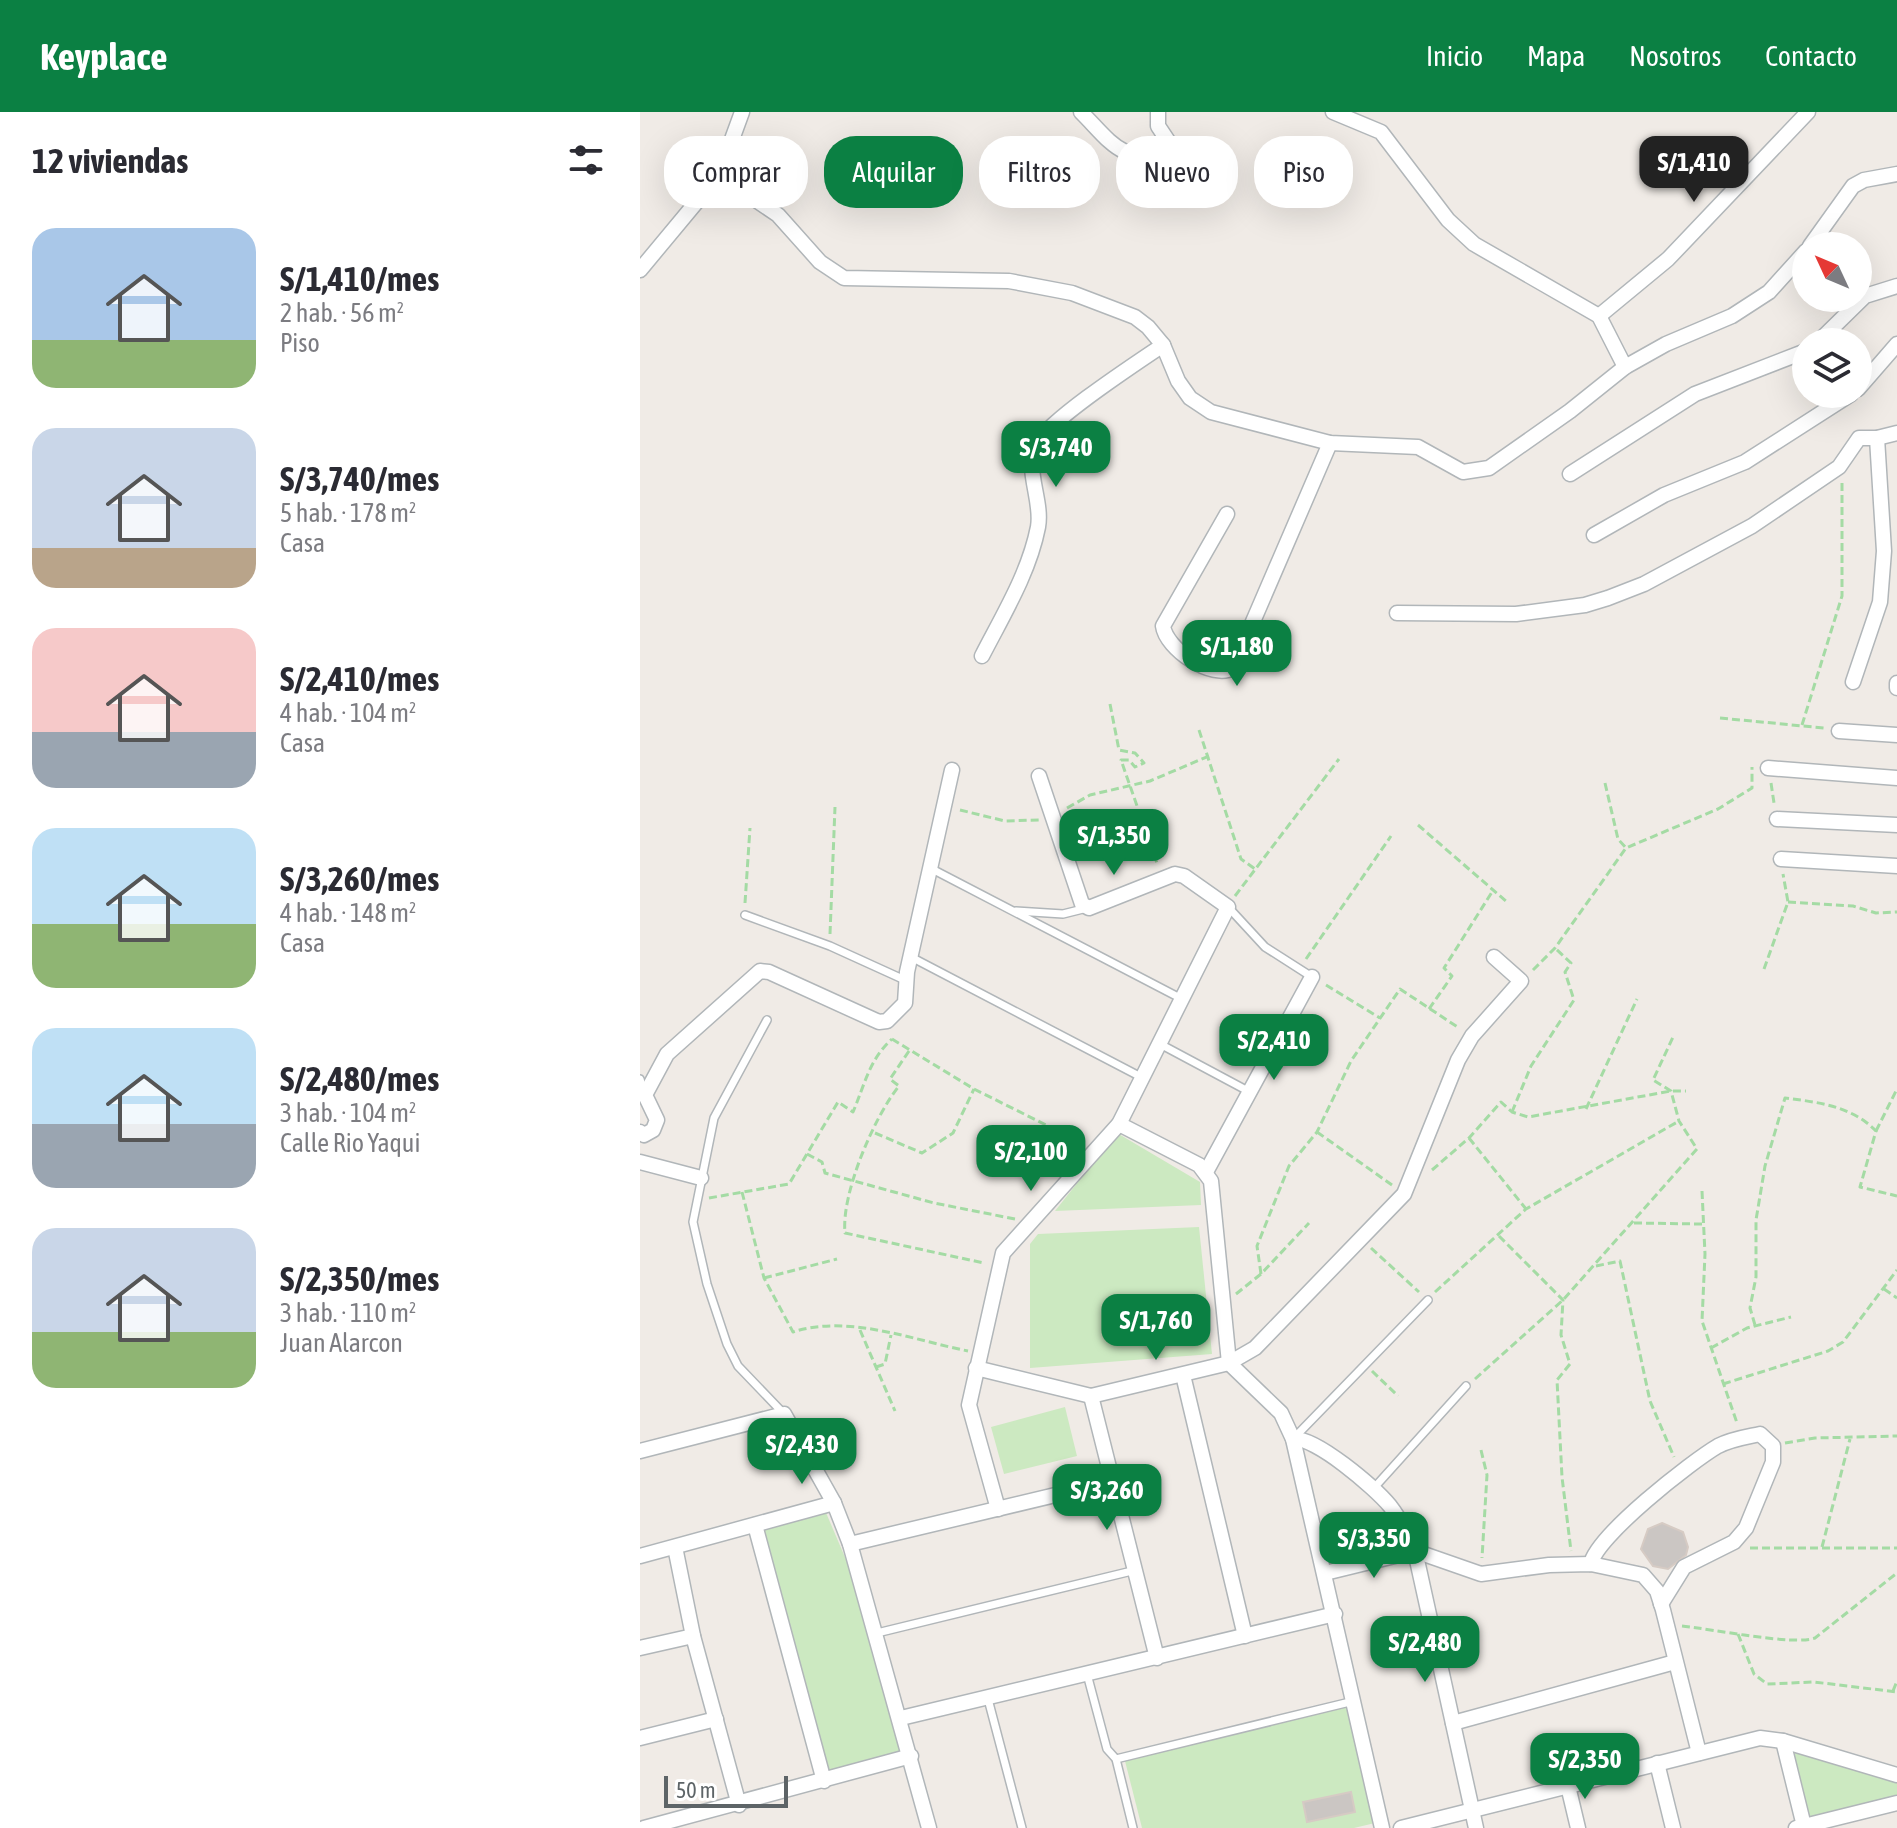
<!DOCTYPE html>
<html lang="es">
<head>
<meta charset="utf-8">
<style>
  :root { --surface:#fff; --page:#f2f2f3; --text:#2b2b33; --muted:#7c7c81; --accent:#0b8043 }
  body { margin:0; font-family:"Asap Condensed",sans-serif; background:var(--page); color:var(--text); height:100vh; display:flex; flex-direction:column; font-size:30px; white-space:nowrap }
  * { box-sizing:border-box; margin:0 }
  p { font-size:26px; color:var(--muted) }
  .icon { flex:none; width:44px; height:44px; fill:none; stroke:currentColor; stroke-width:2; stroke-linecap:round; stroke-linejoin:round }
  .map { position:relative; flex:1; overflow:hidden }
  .drawer { display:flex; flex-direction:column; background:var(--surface); width:640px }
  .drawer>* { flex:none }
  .guide { position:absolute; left:24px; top:24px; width:760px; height:72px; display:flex; gap:16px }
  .needle { width:52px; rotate:314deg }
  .buttons { position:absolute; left:1152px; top:120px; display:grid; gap:16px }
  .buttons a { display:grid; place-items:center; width:80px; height:80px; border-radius:50%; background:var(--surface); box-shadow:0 8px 32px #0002; font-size:40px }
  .scale { position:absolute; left:24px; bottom:20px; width:124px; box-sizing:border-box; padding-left:8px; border:4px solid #5d6467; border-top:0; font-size:22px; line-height:28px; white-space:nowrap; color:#5d6467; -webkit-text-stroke:6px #fff; paint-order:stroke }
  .price { position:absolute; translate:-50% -68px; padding:0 18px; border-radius:16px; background:var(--accent); color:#fff; font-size:26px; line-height:52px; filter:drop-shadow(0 2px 4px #0008) }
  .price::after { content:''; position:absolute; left:50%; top:48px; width:24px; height:18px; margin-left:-12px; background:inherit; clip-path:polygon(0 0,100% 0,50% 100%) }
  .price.on { background:#222; color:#fff }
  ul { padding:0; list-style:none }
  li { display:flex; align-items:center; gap:24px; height:200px; padding:0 32px }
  li span { display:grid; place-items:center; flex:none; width:224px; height:160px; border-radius:24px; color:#555 }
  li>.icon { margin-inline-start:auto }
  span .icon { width:96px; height:96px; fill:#fffc; stroke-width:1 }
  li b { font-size:34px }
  h2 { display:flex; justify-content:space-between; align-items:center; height:96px; padding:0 32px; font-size:34px }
  .tag { padding:0 28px; border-radius:32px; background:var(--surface); box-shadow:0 8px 32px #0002; font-size:28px; line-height:72px }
  .tag.on { background:var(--accent); color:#fff }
  header { display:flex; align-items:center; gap:48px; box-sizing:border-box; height:112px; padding:0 40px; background:var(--accent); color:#fff }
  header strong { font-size:38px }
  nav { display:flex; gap:44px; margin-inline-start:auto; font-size:28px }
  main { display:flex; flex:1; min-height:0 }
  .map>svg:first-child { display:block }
  .green { fill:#cce9c1 }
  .building { fill:#cbc6c3; stroke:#d6cbc4; stroke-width:2 }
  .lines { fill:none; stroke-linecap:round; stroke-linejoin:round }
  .lane-casing { stroke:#b1b6b9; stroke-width:10 }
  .street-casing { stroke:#b1b6b9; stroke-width:17 }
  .path { stroke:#a4dba4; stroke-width:3; stroke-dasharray:8 4; stroke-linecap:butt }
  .lane { stroke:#fff; stroke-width:7 }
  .street { stroke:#fff; stroke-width:14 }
</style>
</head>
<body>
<header>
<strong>Keyplace</strong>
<nav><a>Inicio</a><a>Mapa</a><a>Nosotros</a><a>Contacto</a></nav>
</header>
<main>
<section class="drawer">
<h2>12 viviendas<svg class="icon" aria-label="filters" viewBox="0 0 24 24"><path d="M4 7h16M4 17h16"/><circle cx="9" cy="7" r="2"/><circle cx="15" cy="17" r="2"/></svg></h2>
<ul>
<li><span style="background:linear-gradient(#a9c7e8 70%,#8fb573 0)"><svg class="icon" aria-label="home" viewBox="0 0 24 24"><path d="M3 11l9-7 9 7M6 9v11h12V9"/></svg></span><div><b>S/1,410/mes</b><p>2 hab. · 56 m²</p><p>Piso</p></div></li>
<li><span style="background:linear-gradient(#c9d6e8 75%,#b9a48a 0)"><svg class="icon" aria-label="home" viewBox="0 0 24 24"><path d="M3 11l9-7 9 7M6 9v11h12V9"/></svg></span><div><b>S/3,740/mes</b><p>5 hab. · 178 m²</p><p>Casa</p></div></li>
<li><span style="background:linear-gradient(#f6c9c9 65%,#9aa5b1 0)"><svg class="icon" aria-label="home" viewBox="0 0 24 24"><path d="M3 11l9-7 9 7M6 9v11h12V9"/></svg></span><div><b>S/2,410/mes</b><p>4 hab. · 104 m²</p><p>Casa</p></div></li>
<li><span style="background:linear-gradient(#bfe0f5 60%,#8fb573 0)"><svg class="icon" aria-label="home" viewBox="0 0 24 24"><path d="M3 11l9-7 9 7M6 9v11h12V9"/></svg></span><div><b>S/3,260/mes</b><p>4 hab. · 148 m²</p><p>Casa</p></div></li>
<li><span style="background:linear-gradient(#bfe0f5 60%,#9aa5b1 0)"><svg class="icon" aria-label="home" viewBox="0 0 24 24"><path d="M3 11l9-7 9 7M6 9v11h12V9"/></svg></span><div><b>S/2,480/mes</b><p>3 hab. · 104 m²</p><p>Calle Rio Yaqui</p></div></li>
<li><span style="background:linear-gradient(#c9d6e8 65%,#8fb573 0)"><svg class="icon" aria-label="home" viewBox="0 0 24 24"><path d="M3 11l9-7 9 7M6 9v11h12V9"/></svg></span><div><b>S/2,350/mes</b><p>3 hab. · 110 m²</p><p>Juan Alarcon</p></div></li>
</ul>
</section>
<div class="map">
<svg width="1257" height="1716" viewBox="0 0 1257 1716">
  <rect width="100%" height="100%" fill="#f0ebe6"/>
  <g class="green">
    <path d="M 477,1021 L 560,1070 L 561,1093 L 415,1099 Z"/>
    <path d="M 559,1115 L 572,1242 L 390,1256 L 390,1132 L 398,1122 Z"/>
    <path d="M 425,1295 L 437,1344 L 364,1362 L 351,1315 Z"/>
    <path d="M 184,1396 L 213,1464 L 262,1641 L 189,1663 L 123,1414 Z"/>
    <path d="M 707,1595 L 735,1711 L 714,1716 L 502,1716 L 485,1649 Z"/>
    <path d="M 1150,1638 L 1257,1667 L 1257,1684 L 1166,1706 Z"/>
  </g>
  <g class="building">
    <path d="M 1022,1411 L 1043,1420 L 1048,1435 L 1046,1443 L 1028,1457 L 1013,1454 L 1001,1437 L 1008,1417 Z"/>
    <path d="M 711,1680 L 715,1700 L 667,1710 L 663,1690 Z"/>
  </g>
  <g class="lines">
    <defs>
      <g id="lane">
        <path d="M 292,757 L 542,887"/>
        <path d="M 589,796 L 625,835 L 672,865"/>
        <path d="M 376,799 L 423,802 L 447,796"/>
        <path d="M 105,803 L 190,834 L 267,869"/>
        <path d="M 271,845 L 501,965"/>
        <path d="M 127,908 L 74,1006 L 53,1110 L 67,1172 L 87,1232 L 98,1254 L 144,1302"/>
        <path d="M 520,932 L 608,979"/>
        <path d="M 0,967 L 4,980"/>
        <path d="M 654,1326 L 788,1188"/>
        <path d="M 733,1377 L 826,1274"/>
        <path d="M 237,1521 L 496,1458"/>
        <path d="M 447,1562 L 467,1637 L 476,1647 L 493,1716"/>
        <path d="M 348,1587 L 382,1716"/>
        <path d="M 476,1647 L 714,1589"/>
      </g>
      <g id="street">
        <path d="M 441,0 C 472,31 481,52 528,40 L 532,35 L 518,14 L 518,0"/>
        <path d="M 693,0 L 741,20 L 808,108 L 834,132 L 959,204 L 985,255"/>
        <path d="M 79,63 L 138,103 L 180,150 L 204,166 L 369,169 L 432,181 L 495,205 L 508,215 L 523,233 L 538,269 L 550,286 L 571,300 L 690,331 L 778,335 L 823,360 L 849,356 L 930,299 L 985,255 L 1026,232 L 1092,204 L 1129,180 L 1166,139"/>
        <path d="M 1170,134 L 1213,74 L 1224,68 L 1257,62"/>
        <path d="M 0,158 L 79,63 L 102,0"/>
        <path d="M 959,204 L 1028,147 L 1168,0"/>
        <path d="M 1178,230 L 1225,184 L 1257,174"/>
        <path d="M 1218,277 L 1257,232"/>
        <path d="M 930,362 L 1055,282 L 1166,239"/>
        <path d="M 587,402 L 523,514 C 526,537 572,568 593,556 L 690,331"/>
        <path d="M 954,423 L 1024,383 L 1105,350 L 1211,282"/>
        <path d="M 757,501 L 876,502 L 945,493 L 968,486 L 1004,472 L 1112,414 L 1199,355 L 1219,326 L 1237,326 L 1257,321"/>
        <path d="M 342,544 C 363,503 389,461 398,415 C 403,388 383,356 397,331 C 412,306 495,252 523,233"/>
        <path d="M 1213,570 L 1240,490 L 1244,439 L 1237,326"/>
        <path d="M 1257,571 L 1257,576"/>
        <path d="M 1199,619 L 1257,623"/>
        <path d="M 1128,656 L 1257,666"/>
        <path d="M 1137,707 L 1257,713"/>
        <path d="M 1141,747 L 1257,754"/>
        <path d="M 479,1012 L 559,1053 L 571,1069 L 589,1251 L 641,1301 L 653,1327 L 742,1716"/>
        <path d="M 0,1020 L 4,1023 L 13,1018 L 17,1008 L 5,983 L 27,942 L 120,859 L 129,860 L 239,910 L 247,909 L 265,891 L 267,860 L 312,658"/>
        <path d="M 0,1050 L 61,1066"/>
        <path d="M 566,1060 L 672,865"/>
        <path d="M 336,1256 L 451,1284 L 589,1251 L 615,1236 L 764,1082 L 818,948 L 832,924 L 881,869 L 854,845"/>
        <path d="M 543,1263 L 605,1524"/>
        <path d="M 451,1284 L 517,1546"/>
        <path d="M 653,1327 C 675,1324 735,1376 750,1394 C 761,1408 768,1423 775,1439 L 836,1716"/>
        <path d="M 0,1339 L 144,1302 L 194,1391 L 210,1432 L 289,1716"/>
        <path d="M 358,1397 L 329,1293 L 363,1141 L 479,1012 L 588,795 L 544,764 L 535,762 L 449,796 L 442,792 L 399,664"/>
        <path d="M 115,1413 L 184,1669"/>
        <path d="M 210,1432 L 474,1369"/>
        <path d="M 35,1435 L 53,1524 L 99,1693"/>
        <path d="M 0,1444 L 194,1391"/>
        <path d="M 951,1452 C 955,1425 1052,1349 1078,1334 C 1091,1327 1106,1325 1120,1322 L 1133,1334 L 1133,1350 L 1106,1416 L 1094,1430 L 1044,1455 L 1021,1492"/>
        <path d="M 685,1461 L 775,1439 L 841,1462 L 909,1453 L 951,1452 L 1003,1463 L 1017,1479 L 1023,1498 L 1059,1641"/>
        <path d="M 0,1536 L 53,1524"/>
        <path d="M 261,1606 L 695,1502"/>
        <path d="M 813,1611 L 1035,1550"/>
        <path d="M 0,1626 L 76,1607"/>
        <path d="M 1143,1629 L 1164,1714"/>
        <path d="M 1017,1651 L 1033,1716"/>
        <path d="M 928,1674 L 938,1716"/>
        <path d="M 4,1716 L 271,1644"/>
        <path d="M 761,1716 L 1120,1626 L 1143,1629 L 1257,1663"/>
        <path d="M 1156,1716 L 1257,1691"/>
      </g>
    </defs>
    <use href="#lane" class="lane-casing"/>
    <use href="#street" class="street-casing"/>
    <g class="path">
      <path d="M 470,592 L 479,638 L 495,641 L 504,651 L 495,655 L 489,648 L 481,648 L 518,754"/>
      <path d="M 1080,606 L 1184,616"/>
      <path d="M 1162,613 L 1202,484 L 1202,371"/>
      <path d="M 559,618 L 601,747 L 615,757"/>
      <path d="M 965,671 L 978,727 L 986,736"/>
      <path d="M 1131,671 L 1134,691"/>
      <path d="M 427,696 L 450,683 L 510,669 L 569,644"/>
      <path d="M 320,698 L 365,709 L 399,708"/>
      <path d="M 778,713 L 867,790"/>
      <path d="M 595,784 L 699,647"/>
      <path d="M 1148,790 L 1213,794 L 1236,801 L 1257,800"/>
      <path d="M 105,791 L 110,716"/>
      <path d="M 190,822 L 195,695"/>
      <path d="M 666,847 L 751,724"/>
      <path d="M 1124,857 L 1148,790 L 1143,762"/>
      <path d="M 893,858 L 915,836 L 986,736 L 1078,697 L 1112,676 L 1112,655"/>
      <path d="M 686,873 L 740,906"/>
      <path d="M 789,897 L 812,864 L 804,856 L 852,780"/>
      <path d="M 252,927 L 334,977 L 442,1031"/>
      <path d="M 269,939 L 250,967 L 259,974 C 234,1005 201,1082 205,1121 L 344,1151"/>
      <path d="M 946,997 L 997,887"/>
      <path d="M 872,1000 L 891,954 L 934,888 L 925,860 L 931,851 L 915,836"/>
      <path d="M 1236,1019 L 1257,977"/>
      <path d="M 677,1020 L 752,1073"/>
      <path d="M 235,1021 L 282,1041 L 313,1021 L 334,977"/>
      <path d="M 829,1026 L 886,1097"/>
      <path d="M 167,1042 L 182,1050 L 185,1061 L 294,1091 L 375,1107"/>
      <path d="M 792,1058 L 829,1026 L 861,990 L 872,1000 L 888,1005 L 1031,979 L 1046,979"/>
      <path d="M 1062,1079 L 1065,1142 L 1062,1209 L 1097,1311"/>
      <path d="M 102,1080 L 124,1166 L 153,1220 C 208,1202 273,1228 328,1239"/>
      <path d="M 69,1086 L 149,1072 L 198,990 L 213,1000 C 225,972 229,948 252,927"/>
      <path d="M 994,1111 L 1062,1112"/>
      <path d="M 859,1124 L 923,1188 L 921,1223 L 930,1252 L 917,1268 L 922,1365 L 931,1439"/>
      <path d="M 731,1136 L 779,1180"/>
      <path d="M 956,1154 L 980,1149 L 1010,1289 L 1034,1345"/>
      <path d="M 621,1162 L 617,1134 L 649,1054 L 677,1020 L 711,949 L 760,877 L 819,916"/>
      <path d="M 124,1166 L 197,1147"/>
      <path d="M 1244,1177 L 1257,1186"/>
      <path d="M 795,1180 L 886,1097 L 1039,1009"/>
      <path d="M 596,1182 L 621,1162 L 669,1111"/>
      <path d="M 1115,1213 L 1110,1196 L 1116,1165 L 1116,1108 L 1125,1054 L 1145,986 C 1177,990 1212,994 1236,1019 L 1220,1075 L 1257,1084"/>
      <path d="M 220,1218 L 255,1299"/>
      <path d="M 1071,1236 L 1107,1216 L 1151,1205"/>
      <path d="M 236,1255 L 245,1252 L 251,1223"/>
      <path d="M 732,1259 L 758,1284"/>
      <path d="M 835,1267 L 923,1188 L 1057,1037 L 1039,1009 L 1031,979 L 1013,968 L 1034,923"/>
      <path d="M 1083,1272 L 1188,1239 L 1203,1230 L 1257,1158"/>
      <path d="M 1145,1331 L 1175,1326 L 1257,1324"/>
      <path d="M 841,1338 L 847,1363 L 842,1446"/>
      <path d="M 1182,1435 L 1210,1327"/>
      <path d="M 1110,1436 L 1257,1436"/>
      <path d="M 1042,1514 C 1073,1517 1153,1534 1175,1526 L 1257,1461"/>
      <path d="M 1098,1522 L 1114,1562 L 1127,1572 L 1174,1570 L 1257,1580"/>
      <path d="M 1253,1579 L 1257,1569"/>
    </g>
    <use href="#lane" class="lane"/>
    <use href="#street" class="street"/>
  </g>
</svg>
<div class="buttons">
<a><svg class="needle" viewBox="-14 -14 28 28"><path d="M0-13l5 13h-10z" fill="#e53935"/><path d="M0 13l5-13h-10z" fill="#7c7c81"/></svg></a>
<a><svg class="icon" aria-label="layers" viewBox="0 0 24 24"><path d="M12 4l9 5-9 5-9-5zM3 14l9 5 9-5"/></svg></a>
</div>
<div class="scale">50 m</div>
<b class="price on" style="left:1054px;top:92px">S/1,410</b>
<b class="price" style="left:416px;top:377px">S/3,740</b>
<b class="price" style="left:597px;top:576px">S/1,180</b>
<b class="price" style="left:474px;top:765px">S/1,350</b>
<b class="price" style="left:634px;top:970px">S/2,410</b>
<b class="price" style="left:391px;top:1081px">S/2,100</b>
<b class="price" style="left:516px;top:1250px">S/1,760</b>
<b class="price" style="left:162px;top:1374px">S/2,430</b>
<b class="price" style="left:467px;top:1420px">S/3,260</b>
<b class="price" style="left:734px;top:1468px">S/3,350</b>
<b class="price" style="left:785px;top:1572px">S/2,480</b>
<b class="price" style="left:945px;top:1689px">S/2,350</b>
<div class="guide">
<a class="tag">Comprar</a>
<a class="tag on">Alquilar</a>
<a class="tag">Filtros</a>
<a class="tag">Nuevo</a>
<a class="tag">Piso</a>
</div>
</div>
</main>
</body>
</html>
